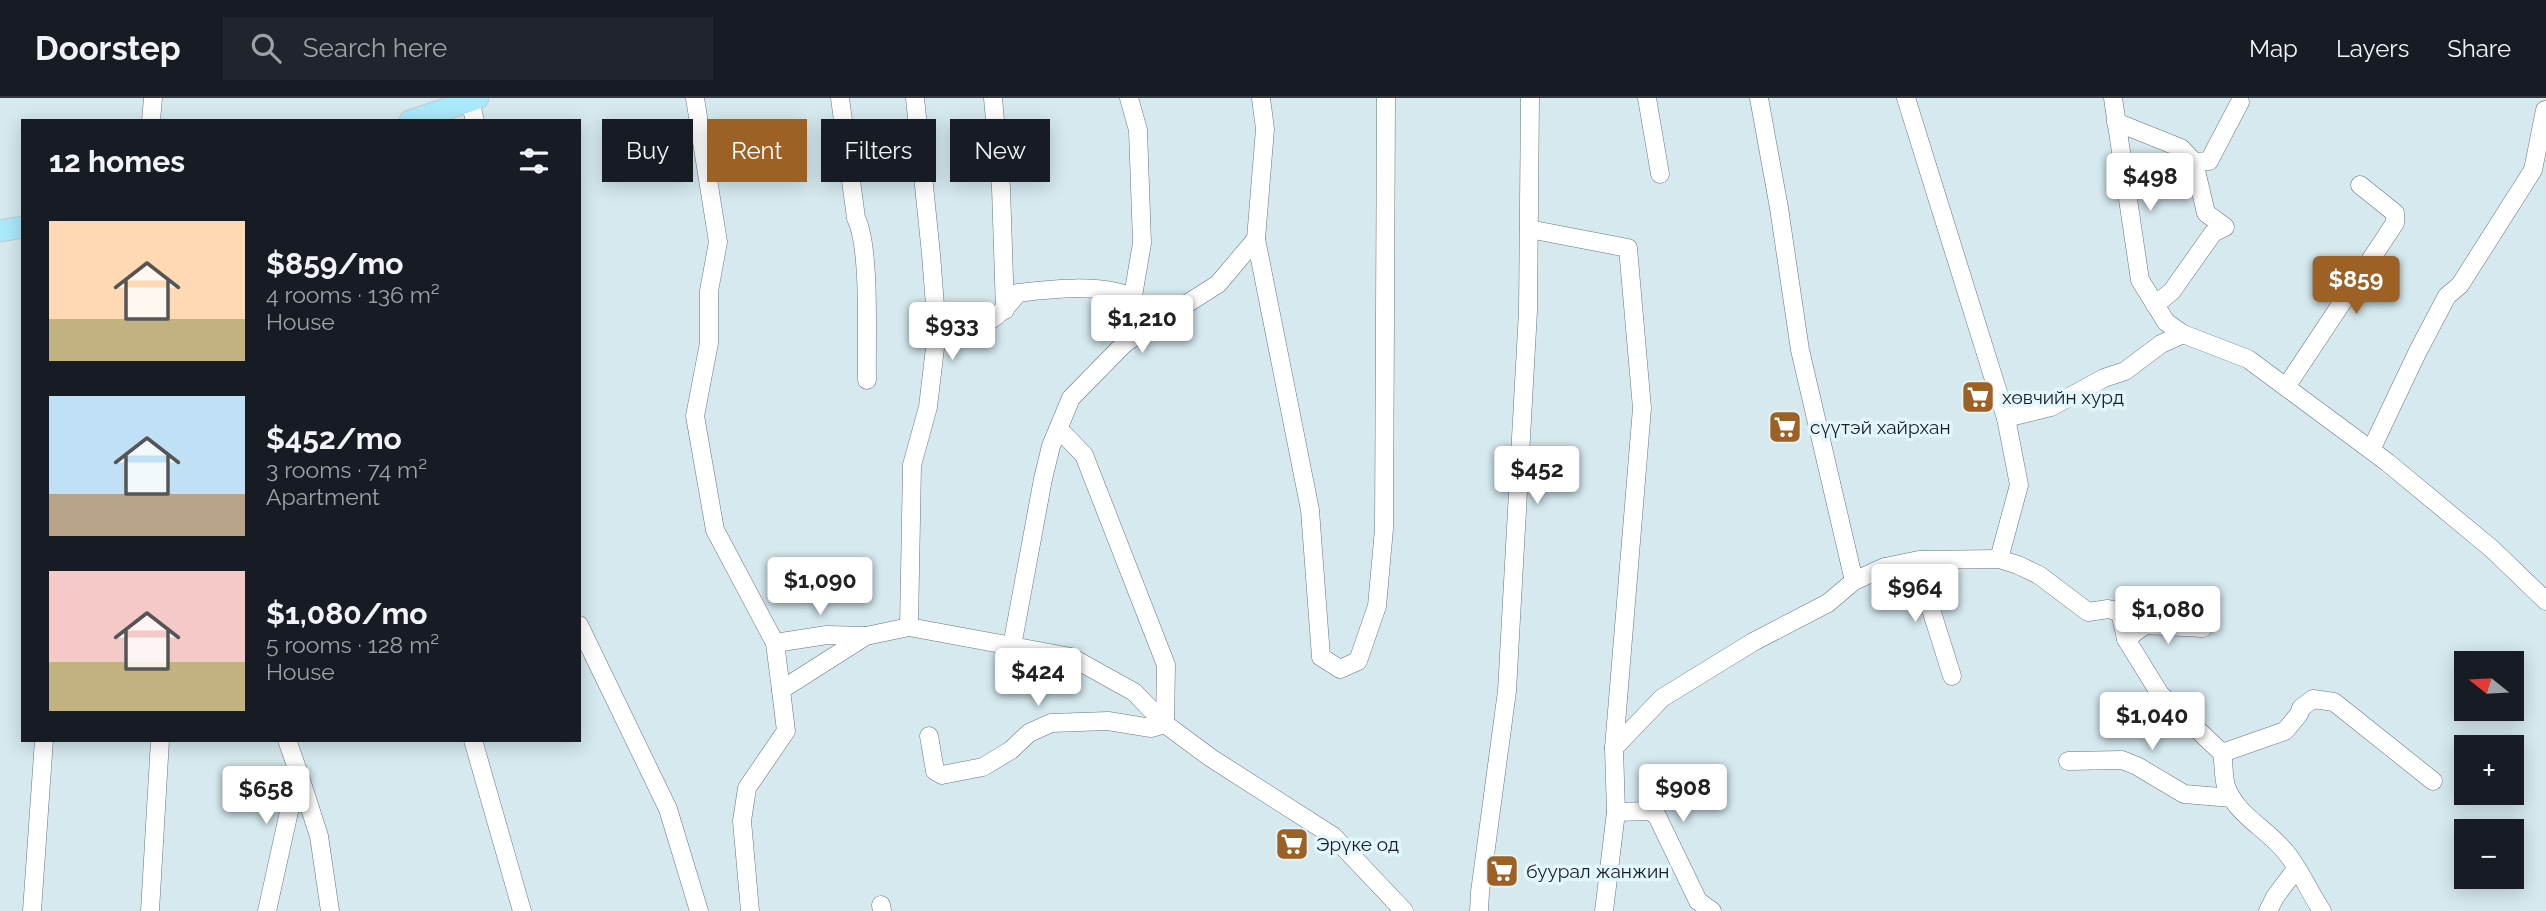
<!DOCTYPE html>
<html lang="en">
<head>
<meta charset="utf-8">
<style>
  :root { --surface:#171b24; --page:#20242c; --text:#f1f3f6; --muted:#9ea1a6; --line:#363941; --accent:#9e6125 }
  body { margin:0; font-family:Raleway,sans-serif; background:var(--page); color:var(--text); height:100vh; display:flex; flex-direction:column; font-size:26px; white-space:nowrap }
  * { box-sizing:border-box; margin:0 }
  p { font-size:23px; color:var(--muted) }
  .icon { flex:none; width:38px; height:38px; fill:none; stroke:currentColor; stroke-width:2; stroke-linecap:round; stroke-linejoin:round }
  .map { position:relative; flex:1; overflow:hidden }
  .sheet { position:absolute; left:21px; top:21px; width:560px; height:623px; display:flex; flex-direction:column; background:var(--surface); border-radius:0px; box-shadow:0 4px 18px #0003 }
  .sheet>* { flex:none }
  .hud { position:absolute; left:602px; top:21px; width:665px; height:63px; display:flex; gap:14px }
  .needle { width:46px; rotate:288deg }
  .controls { position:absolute; left:2454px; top:553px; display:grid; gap:14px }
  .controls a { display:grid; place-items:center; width:70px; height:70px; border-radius:0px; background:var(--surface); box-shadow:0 4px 18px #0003; font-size:35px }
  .price { position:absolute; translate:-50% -60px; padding:0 16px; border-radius:7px; background:#fff; color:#222; font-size:23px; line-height:46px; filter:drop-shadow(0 2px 4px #0008) }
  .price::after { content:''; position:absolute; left:50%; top:42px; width:21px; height:16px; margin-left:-10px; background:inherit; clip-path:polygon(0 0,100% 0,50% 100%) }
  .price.current { background:var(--accent); color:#fff }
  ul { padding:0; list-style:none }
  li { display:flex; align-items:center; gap:21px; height:175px; padding:0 28px }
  li span { display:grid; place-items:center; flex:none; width:196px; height:140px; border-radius:0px; color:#555 }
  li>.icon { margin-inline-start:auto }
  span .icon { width:84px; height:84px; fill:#fffc; stroke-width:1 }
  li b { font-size:30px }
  h2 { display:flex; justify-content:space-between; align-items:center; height:84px; padding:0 28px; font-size:30px }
  .pill { padding:0 24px; border-radius:0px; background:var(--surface); box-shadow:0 4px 18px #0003; font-size:24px; line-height:63px }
  .pill.current { background:var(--accent); color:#fff }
  header { display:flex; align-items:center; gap:42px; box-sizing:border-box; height:98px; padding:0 35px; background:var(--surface); border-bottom:2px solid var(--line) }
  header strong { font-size:33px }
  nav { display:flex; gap:38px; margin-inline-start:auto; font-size:24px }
  .search { width:490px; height:63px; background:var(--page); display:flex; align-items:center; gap:18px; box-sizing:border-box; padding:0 24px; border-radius:0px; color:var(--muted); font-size:26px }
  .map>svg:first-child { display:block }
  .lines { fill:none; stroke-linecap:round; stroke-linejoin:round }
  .minor-casing { stroke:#65767c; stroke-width:19 }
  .major-casing { stroke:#c7c9ca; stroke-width:23 }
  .minor { stroke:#fff; stroke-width:18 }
  .major { stroke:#aae9fb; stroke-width:21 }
  .labels { text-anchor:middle; stroke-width:7; stroke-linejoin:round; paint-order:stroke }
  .poi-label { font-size:19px; fill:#171e21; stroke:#e2f6fc; text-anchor:start }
</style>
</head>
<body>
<header>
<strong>Doorstep</strong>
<div class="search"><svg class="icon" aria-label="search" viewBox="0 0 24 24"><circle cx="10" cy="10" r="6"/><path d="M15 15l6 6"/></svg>Search here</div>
<nav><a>Map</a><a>Layers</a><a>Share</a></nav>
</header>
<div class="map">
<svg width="2546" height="813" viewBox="0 0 2546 813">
  <rect width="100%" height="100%" fill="#d5e9ef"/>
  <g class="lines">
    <defs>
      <g id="minor">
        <path d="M 695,0 L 718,144 L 709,193 L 709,245 L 695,318 L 715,432 L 775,545 L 781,592"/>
        <path d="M 840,0 L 856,120 C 871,150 866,244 867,282"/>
        <path d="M 993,0 L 1001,90 L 1005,212"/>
        <path d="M 1647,0 L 1660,76"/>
        <path d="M 1759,0 L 1779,110 L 1800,252 L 1854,483"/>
        <path d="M 1906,0 L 2006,320 L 2019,387 L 1999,461"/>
        <path d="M 2113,0 L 2140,182 L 2166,224 L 2183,236"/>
        <path d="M 470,3 L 475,23"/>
        <path d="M 151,23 L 153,0"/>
        <path d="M 2116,24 L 2181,50 L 2194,64 L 2206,115 L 2225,129 L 2213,135 L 2172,193 L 2155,207"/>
        <path d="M 2194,64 L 2209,63 L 2240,4"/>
        <path d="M 1529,131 L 1628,150 L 1642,310 L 1614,650"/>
        <path d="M 1256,141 L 1310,412 L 1321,559 L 1340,571 L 1358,563 L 1377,508 L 1384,431 L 1386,0"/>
        <path d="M 937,233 C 978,230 991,230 1018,195 C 1050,191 1104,185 1133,200"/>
        <path d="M 1125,245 L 1142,145 L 1138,32 L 1129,0"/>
        <path d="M 2286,289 L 2395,125 L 2395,115 L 2360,87"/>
        <path d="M 2006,320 L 2051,309 L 2104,280 L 2125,273 L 2161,246 L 2183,236 L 2248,261 L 2387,364 L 2492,451 L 2546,503"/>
        <path d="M 2371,352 L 2418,253 L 2447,198 L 2460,187 L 2533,72 L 2545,12"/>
        <path d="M 1885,469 L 1929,505 L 1952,578"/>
        <path d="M 579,527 L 668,711 L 699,813"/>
        <path d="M 909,529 L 912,367 L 928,309 L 937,233 L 931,156 L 915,0"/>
        <path d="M 2126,541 L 2145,527 L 2203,530"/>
        <path d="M 775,545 L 827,537 L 866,538"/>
        <path d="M 1012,548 L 1043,381 L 1051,348 L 1071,300 L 1125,245 L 1218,186 L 1256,141 L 1265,31 L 1261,0"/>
        <path d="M 929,638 L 935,673 L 942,677 L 983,669 L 1011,652 L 1029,635 L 1051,625 L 1108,623 L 1151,630 L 1165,626 L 1166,567 L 1084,357 L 1059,331"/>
        <path d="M 473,642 L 522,813"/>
        <path d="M 2222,655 L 2285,633 L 2299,616 L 2301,610 L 2313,601 L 2334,604 L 2433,683"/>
        <path d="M 2068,663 L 2122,662 L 2137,668 L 2184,696 L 2232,700"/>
        <path d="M 298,673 L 319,738 L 330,813"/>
        <path d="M 1616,714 L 1650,713 L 1657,718 L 1698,803 L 1712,813"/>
        <path d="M 881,807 L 882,813"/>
        <path d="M 32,813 L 44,642"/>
        <path d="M 150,813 L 160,642"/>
        <path d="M 267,813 L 298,673 L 287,642"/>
        <path d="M 750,813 L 742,723 L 747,690 L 786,633 L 781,592 L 866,538 L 909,529 L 1071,559 L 1134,594 L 1165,626 L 1211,660 L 1333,738 L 1404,813"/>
        <path d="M 1479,813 L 1480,794 L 1507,593 L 1528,213 L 1530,0"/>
        <path d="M 1604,813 L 1616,714 L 1614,650 L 1662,600 L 1753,544 L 1828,505 L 1854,483 L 1885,469 L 1919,462 L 1999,461 L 2018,467 L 2039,477 L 2088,514 L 2108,511 L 2120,514 L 2126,541 L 2160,596 L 2222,655 C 2224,665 2223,678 2226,688 C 2236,718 2270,732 2288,757 C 2301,774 2310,795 2322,813"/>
        <path d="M 2268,813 L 2275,799 L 2296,771"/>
      </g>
      <g id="major">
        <path d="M 410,23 L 478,0"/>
        <path d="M 0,133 L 23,129"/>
      </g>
    </defs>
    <use href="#minor" class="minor-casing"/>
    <use href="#major" class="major-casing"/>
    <use href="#minor" class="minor"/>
    <use href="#major" class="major"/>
  </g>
  <defs>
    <symbol id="supermarket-square" viewBox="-11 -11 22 22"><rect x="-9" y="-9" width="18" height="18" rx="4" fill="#9e6125" stroke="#e2f6fc"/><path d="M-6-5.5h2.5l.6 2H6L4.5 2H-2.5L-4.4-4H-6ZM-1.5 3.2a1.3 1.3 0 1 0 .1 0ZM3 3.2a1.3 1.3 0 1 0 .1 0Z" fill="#fff"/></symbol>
  </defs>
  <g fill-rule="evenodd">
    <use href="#supermarket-square" x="1959" y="280" width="38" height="38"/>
    <use href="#supermarket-square" x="1766" y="310" width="38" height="38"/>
    <use href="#supermarket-square" x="1273" y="727" width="38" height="38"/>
    <use href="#supermarket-square" x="1483" y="754" width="38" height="38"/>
  </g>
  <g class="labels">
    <g class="poi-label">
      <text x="2002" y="306">хөвчийн хурд</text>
      <text x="1810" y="336">сүүтэй хайрхан</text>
      <text x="1316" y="753">Эрүке од</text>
      <text x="1526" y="780">буурал жанжин</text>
    </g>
  </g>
</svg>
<div class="controls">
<a><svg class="needle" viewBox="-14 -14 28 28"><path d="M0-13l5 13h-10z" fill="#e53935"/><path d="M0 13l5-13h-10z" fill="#9ea1a6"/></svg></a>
<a>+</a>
<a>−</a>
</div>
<b class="price" style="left:2150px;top:115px">$498</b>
<b class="price current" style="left:2356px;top:218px">$859</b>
<b class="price" style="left:1142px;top:257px">$1,210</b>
<b class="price" style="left:952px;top:264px">$933</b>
<b class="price" style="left:1537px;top:408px">$452</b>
<b class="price" style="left:820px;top:519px">$1,090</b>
<b class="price" style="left:1915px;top:526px">$964</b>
<b class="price" style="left:2168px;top:548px">$1,080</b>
<b class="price" style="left:1038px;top:610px">$424</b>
<b class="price" style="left:2152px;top:654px">$1,040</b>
<b class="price" style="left:1683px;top:726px">$908</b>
<b class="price" style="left:266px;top:728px">$658</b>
<div class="hud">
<a class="pill">Buy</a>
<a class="pill current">Rent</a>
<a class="pill">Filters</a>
<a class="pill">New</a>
</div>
<section class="sheet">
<h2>12 homes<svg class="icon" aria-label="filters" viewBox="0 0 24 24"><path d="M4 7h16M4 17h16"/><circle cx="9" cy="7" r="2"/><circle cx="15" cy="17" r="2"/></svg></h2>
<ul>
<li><span style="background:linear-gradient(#ffd9b3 70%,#c2b280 0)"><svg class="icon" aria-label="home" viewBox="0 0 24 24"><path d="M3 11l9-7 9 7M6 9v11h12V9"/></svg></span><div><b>$859/mo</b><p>4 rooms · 136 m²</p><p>House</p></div></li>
<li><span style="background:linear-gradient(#bfe0f5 70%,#b9a48a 0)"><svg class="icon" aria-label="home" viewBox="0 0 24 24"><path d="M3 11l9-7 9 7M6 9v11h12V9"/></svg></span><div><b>$452/mo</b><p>3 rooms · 74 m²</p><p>Apartment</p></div></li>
<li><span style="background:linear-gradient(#f6c9c9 65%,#c2b280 0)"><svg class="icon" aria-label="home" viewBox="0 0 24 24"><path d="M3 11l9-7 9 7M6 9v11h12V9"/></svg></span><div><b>$1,080/mo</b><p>5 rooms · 128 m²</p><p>House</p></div></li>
</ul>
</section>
</div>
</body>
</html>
